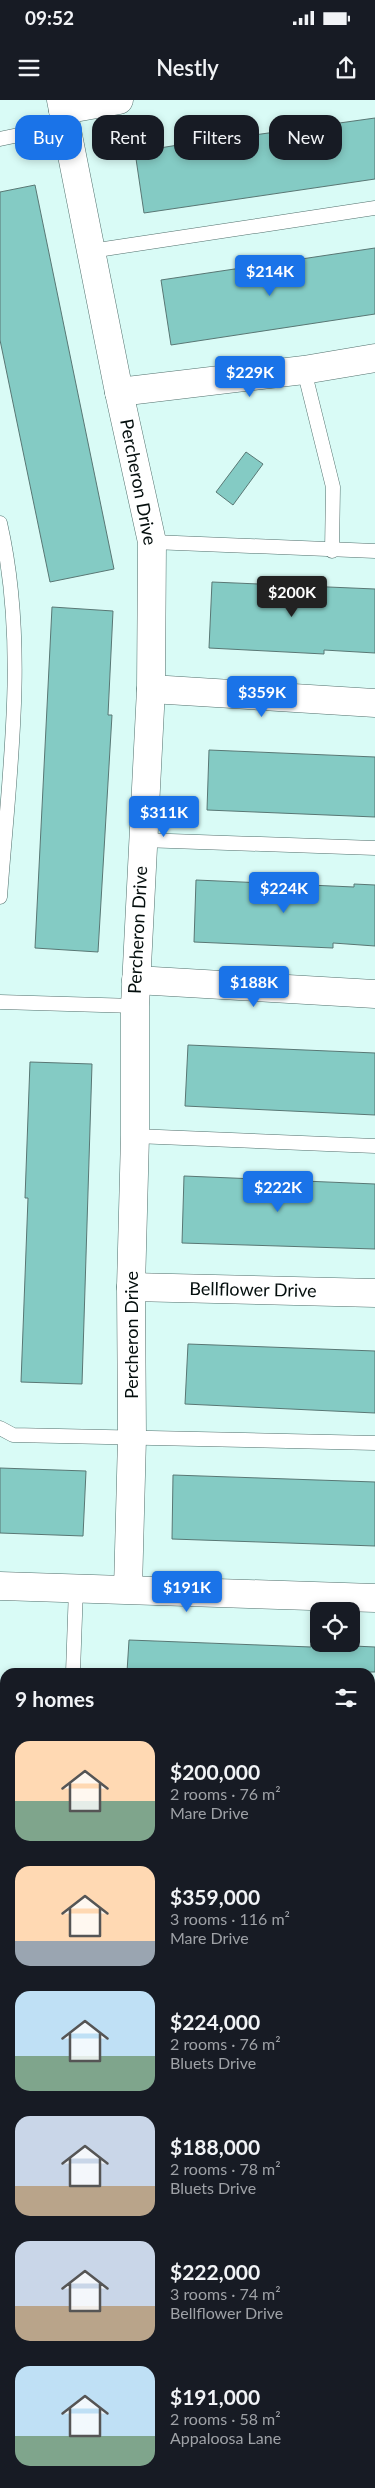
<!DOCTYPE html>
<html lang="en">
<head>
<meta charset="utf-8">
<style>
  :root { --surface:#171b24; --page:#242831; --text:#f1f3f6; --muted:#9ea1a6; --accent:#1a73e8 }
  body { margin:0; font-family:Lato,sans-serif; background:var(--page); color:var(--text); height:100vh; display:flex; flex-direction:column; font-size:19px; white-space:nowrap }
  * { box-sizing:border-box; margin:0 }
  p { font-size:16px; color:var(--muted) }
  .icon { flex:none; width:28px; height:28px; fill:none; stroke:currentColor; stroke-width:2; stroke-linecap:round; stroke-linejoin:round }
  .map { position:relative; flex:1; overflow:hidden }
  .sheet { position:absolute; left:0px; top:1568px; width:375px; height:821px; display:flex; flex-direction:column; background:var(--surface); border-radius:15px 15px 0 0; box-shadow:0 2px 8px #0003 }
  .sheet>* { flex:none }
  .hud { position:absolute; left:15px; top:15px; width:345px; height:45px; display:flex; gap:10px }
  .tools { position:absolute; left:310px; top:1502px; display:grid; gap:10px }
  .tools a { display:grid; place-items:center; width:50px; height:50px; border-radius:10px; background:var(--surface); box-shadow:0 2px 8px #0003; font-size:25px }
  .price { position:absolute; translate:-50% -42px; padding:0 11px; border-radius:5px; background:var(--accent); color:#fff; font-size:16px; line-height:32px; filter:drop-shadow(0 1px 2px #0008) }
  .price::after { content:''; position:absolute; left:50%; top:30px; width:15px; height:11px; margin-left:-8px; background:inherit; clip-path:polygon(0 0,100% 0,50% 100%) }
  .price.active { background:#222; color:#fff }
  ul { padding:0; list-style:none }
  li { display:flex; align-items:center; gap:15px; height:125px; padding:0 15px }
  li span { display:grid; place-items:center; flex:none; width:140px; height:100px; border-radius:15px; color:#555 }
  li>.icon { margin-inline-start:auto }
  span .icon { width:60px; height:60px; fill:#fffc; stroke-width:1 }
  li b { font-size:21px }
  h2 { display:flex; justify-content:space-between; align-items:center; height:60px; padding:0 15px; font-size:21px }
  .chip { padding:0 18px; border-radius:15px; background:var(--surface); box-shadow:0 2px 8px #0003; font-size:18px; line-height:45px }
  .chip.active { background:var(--accent); color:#fff }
  .status { display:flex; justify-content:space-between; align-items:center; height:35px; padding:0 25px; background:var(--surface); direction:ltr }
  .status svg { height:14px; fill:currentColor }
  header { display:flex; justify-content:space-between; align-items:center; height:65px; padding:0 15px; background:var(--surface); font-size:22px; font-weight:600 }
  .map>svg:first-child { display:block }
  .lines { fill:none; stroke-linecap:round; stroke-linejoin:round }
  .stream { stroke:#c58e7b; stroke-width:8 }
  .building { fill:#84cbc4; stroke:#597774 }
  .lane-casing { stroke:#52706d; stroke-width:15 }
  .street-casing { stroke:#52706d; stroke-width:29 }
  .lane { stroke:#fff; stroke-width:14 }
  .street { stroke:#fff; stroke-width:28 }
  .labels { text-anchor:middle; stroke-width:4; stroke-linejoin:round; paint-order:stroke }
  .street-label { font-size:18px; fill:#040e0d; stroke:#fff }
</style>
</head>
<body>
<div class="status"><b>09:52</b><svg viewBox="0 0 49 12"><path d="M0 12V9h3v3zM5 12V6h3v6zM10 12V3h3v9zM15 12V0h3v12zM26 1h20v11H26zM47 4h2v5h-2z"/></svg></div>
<header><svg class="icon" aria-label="menu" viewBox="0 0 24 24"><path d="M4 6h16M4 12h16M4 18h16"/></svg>Nestly<svg class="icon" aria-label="share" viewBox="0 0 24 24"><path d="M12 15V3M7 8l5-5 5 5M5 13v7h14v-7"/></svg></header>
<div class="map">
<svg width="375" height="2388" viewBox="0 0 375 2388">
  <rect width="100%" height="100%" fill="#d9fbf6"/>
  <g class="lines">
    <g class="stream">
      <path d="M 370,1796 L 375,1795"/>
      <path d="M 0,1873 L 5,1876"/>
    </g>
  </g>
  <g class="building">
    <path d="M 375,18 L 375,79 L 144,113 L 135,52 L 246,34 L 247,36 Z"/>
    <path d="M 35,85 L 114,469 L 50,482 L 0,240 L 0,92 Z"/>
    <path d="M 375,148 L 375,214 L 171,245 L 161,180 Z"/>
    <path d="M 246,352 L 263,364 L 233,405 L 216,392 Z"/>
    <path d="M 212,482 L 375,489 L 375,553 L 324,550 L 324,554 L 209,548 Z"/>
    <path d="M 52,507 L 113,511 L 108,615 L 112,615 L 98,852 L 35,848 Z"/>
    <path d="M 209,650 L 375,657 L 375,717 L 207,710 Z"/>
    <path d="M 196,780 L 354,787 L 354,784 L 375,785 L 375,846 L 333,843 L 333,848 L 194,842 Z"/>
    <path d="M 188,945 L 375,953 L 375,1015 L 185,1006 Z"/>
    <path d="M 30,962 L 92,964 L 82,1284 L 21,1282 L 28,1098 L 25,1098 Z"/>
    <path d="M 184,1076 L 375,1084 L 375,1149 L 182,1143 Z"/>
    <path d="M 188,1244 L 375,1251 L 375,1313 L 185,1304 Z"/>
    <path d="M 0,1368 L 86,1371 L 83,1436 L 0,1433 Z"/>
    <path d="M 173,1375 L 375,1382 L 375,1446 L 172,1439 Z"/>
    <path d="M 129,1540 L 311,1547 L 311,1544 L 375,1547 L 375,1572 L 127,1572 Z"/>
  </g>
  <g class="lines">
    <defs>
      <g id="lane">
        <path d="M 0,39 L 67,25"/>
        <path d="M 91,151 L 375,108"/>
        <path d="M 304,270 L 333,387 L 332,451"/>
        <path d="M 0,423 C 28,546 9,673 0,797"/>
        <path d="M 152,442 L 375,451"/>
        <path d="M 142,740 L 375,748"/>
        <path d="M 0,902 L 135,906"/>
        <path d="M 135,1036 L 375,1046"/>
        <path d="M 0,1328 L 13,1335 L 375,1343"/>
        <path d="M 73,1572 L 76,1488"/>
        <path d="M 370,1663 L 375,1663"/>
        <path d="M 0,1978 L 5,1978"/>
        <path d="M 370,2129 L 375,2130"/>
        <path d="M 0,2151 L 5,2151"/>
        <path d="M 370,2212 L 375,2206"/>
        <path d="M 144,2388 L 144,2384"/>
        <path d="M 252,2388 L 252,2384"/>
      </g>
      <g id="street">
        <path d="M 61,0 L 119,292 L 152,442 L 151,589 L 135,906 L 135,1036 L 131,1187 L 132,1338 L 128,1489"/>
        <path d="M 63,10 L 119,0"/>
        <path d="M 119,292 L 304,270 L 375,258"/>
        <path d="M 151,589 L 375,603"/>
        <path d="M 136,880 L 375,894"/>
        <path d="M 131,1187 L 375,1193"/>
        <path d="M 0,1486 L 375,1498"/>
      </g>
    </defs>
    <use href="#lane" class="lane-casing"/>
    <use href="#street" class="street-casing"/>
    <use href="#lane" class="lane"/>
    <use href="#street" class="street"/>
  </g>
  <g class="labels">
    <g class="street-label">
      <text transform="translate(138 382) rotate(79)" y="6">Percheron Drive</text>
      <text transform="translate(138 830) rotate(-87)" y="6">Percheron Drive</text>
      <text transform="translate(253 1190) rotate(1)" y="6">Bellflower Drive</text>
      <text transform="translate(132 1235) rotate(-90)" y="6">Percheron Drive</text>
    </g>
  </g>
</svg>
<div class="tools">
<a><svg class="icon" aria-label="locate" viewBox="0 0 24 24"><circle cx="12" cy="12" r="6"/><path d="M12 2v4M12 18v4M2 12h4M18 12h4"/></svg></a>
</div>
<b class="price" style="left:270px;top:197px">$214K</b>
<b class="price" style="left:250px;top:298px">$229K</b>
<b class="price active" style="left:292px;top:518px">$200K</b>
<b class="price" style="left:262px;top:618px">$359K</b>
<b class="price" style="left:164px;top:738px">$311K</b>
<b class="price" style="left:284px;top:814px">$224K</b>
<b class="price" style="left:254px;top:908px">$188K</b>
<b class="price" style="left:278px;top:1113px">$222K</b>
<b class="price" style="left:187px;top:1513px">$191K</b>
<div class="hud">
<a class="chip active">Buy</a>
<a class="chip">Rent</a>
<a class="chip">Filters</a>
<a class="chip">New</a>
</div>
<section class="sheet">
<h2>9 homes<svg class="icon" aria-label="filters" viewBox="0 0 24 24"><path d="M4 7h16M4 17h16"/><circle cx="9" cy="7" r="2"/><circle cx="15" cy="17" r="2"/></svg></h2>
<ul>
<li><span style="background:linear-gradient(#ffd9b3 60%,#7fa58c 0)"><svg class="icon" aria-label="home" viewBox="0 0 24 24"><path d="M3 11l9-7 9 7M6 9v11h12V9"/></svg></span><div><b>$200,000</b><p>2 rooms · 76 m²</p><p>Mare Drive</p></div></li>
<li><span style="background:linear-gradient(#ffd9b3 75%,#9aa5b1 0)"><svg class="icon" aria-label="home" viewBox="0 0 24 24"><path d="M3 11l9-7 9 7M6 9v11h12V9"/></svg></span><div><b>$359,000</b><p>3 rooms · 116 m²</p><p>Mare Drive</p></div></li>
<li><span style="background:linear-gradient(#bfe0f5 65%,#7fa58c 0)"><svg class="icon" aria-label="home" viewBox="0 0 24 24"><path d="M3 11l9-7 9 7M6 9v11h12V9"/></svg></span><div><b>$224,000</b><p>2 rooms · 76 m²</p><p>Bluets Drive</p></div></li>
<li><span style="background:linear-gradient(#c9d6e8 70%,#b9a48a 0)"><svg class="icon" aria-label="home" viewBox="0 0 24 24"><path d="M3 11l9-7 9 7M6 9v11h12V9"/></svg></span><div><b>$188,000</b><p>2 rooms · 78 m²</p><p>Bluets Drive</p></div></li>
<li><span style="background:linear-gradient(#c9d6e8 65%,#b9a48a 0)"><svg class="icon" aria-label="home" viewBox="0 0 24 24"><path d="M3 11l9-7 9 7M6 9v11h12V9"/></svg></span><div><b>$222,000</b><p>3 rooms · 74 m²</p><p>Bellflower Drive</p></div></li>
<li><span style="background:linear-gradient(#bfe0f5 70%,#7fa58c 0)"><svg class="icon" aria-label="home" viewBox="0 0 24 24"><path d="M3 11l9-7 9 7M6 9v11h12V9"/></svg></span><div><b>$191,000</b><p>2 rooms · 58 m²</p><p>Appaloosa Lane</p></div></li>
</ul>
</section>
</div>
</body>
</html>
